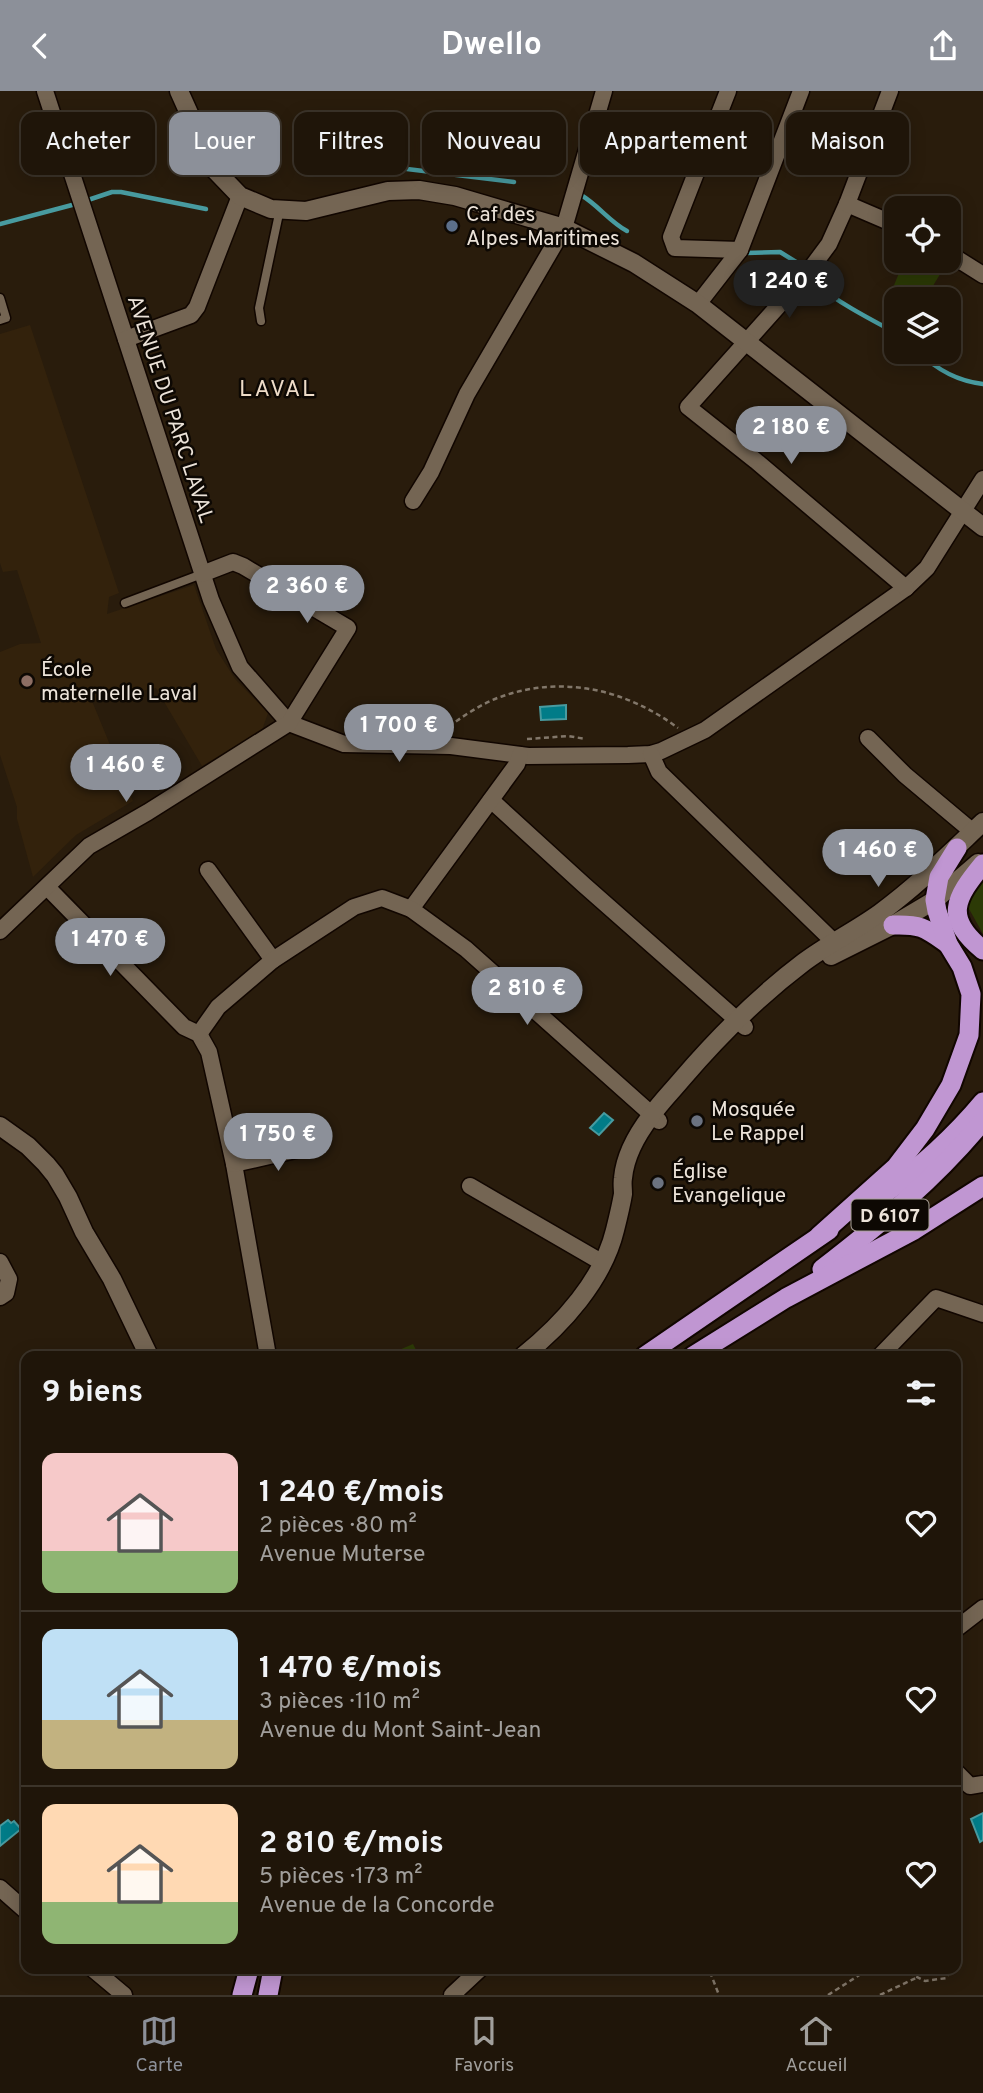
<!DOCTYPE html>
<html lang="fr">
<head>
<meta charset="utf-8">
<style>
  :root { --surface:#1f1509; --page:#2c2217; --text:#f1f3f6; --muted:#a19f9c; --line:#3c342a; --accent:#8c9099 }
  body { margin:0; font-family:Overpass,sans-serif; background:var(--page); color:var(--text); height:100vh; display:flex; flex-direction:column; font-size:26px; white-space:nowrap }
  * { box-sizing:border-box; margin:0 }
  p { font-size:23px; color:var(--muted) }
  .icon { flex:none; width:38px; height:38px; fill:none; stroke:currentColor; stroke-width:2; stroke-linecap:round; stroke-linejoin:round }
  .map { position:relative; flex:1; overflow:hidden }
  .side { position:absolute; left:21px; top:1260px; width:940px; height:623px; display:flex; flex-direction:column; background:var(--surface); border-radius:14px; box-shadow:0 4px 18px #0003,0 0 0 2px var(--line) }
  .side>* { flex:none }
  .top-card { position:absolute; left:21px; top:21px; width:942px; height:63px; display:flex; gap:14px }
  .controls { position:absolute; left:884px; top:105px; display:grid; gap:14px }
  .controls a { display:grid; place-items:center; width:77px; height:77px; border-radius:14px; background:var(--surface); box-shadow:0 4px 18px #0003,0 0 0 2px var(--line); font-size:35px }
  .price { position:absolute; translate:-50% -60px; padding:0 16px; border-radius:24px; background:var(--accent); color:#fff; font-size:23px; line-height:46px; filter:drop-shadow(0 2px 4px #0008) }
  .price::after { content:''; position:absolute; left:50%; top:42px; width:21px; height:16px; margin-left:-10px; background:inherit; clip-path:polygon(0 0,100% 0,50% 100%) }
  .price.active { background:#222; color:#fff }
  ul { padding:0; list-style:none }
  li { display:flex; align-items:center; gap:21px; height:175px; padding:0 21px }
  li+li { border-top:2px solid var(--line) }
  li span { display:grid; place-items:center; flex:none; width:196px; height:140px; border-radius:14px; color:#555 }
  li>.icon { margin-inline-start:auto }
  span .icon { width:84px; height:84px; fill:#fffc; stroke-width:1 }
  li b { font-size:30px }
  h2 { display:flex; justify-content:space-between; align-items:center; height:84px; padding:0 21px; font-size:30px }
  .pill { padding:0 24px; border-radius:14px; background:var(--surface); box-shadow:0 4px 18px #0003,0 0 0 2px var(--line); font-size:24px; line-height:63px }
  .pill.active { background:var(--accent); color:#fff }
  header { display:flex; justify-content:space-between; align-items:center; height:91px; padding:0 21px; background:var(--accent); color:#fff; font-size:32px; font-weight:700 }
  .tab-bar { display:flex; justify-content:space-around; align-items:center; height:98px; border-top:2px solid var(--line); background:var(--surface); font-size:19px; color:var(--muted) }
  .tab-bar a { display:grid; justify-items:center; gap:4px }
  .tab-bar .active { color:var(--accent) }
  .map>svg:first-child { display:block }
  .built { fill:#33220c }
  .green { fill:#2c3a06 }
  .water { fill:#017c88; stroke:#489ba0; stroke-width:2 }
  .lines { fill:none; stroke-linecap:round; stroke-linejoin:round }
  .stream { stroke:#489ba0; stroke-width:4.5 }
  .service-casing { stroke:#110600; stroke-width:11 }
  .minor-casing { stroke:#110600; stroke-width:19 }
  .tertiary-casing { stroke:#110600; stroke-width:21 }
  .trunk-casing { stroke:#110600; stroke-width:23 }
  .path { stroke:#82776a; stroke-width:2.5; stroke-dasharray:5 3.5; stroke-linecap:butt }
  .service { stroke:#746553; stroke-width:8 }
  .minor { stroke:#746553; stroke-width:16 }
  .tertiary { stroke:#746553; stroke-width:18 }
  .trunk { stroke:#c096d2; stroke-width:19 }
  .service-dot { fill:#5c6f8a; stroke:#0d0803; stroke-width:2.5 }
  .education-dot { fill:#8d6e63; stroke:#0d0803; stroke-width:2.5 }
  .worship-dot { fill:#6b7280; stroke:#0d0803; stroke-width:2.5 }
  .labels { text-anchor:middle; stroke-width:5; stroke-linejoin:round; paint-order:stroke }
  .shield { fill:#0d0803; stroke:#a9a199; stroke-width:2 }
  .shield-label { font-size:19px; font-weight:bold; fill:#ece3d9 }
  .poi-label { font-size:21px; fill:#ece3d9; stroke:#0d0803; text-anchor:start }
  .street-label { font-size:21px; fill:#ece3d9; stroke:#0d0803 }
  .neighbourhood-label { font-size:23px; letter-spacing:2px; fill:#eedcc8; stroke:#0d0803 }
</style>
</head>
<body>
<header><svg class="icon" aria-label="back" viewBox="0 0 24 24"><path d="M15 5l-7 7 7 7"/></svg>Dwello<svg class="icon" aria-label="share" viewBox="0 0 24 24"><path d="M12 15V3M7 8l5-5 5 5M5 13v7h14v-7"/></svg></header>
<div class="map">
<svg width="983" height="1904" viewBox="0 0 983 1904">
  <rect width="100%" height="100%" fill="#291c0c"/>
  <path class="built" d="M 30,234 L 119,502 L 109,506 L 107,523 L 194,494 L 216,558 L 235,588 L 268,622 L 262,639 L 202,675 L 156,597 L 92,610 L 133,710 L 76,744 L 33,786 L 17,728 L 17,716 L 0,664 L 0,561 L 20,553 L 41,552 L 17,479 L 3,481 L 0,472 L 0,243 Z"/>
  <g class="green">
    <path d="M 904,170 L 948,170 L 925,208 L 908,208 L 892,199 Z"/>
    <path d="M 983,786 L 983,843 L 968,816 L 975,795 Z"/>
    <path d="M 413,1253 L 419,1265 L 385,1265 Z"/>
  </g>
  <g class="water">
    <path d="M 566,614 L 566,628 L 541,629 L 540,616 Z"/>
    <path d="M 604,1022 L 613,1029 L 599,1044 L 590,1037 Z"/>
    <path d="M 983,1722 L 983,1749 L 980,1751 L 971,1728 Z"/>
    <path d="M 8,1729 L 11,1732 L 14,1730 L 21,1738 L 0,1755 L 0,1735 Z"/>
  </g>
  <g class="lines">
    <g class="stream">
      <path d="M 407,78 L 514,91"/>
      <path d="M 581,104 C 598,114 610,131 627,140"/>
      <path d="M 88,109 L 112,101 L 121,101 L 206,118"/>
      <path d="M 0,133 L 72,114"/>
      <path d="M 746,162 L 780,161 L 801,174"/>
      <path d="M 814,192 C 839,212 868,227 896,242"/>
      <path d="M 919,261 C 937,279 957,290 983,293"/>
    </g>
    <defs>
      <g id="service">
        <path d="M 0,207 L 6,227 L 0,229"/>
        <path d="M 261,230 L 259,217 L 280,118"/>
        <path d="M 125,512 L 202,483"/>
      </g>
      <g id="minor">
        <path d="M 45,0 L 211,509 L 240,576 L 289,632 L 344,653 L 451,655 L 528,665 L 628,664 L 651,663 L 661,660 L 705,639 L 906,497 L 927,477 L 983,388"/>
        <path d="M 728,0 L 671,146 L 675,157 L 740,159"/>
        <path d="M 890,0 L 847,113 L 829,153 L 806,184 L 688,316 L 756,370 L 906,497"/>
        <path d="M 847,113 L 896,134"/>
        <path d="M 948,162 L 983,184"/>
        <path d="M 698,213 L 740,159 L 801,0"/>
        <path d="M 126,248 L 191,224 L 197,216 L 240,105"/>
        <path d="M 413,410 L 431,381 L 467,303 L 564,137 L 604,0"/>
        <path d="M 868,647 L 905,684 L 973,741"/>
        <path d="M 651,663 L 659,681 L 834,851 L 828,862"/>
        <path d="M 491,709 L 584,794 L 745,936"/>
        <path d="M 208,779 L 273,869"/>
        <path d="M 47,796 L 184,936 L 199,943 L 209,961 L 234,1073 L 268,1265"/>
        <path d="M 411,818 L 517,673 L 520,664"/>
        <path d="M 0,840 L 89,755 L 148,721 L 289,632 L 348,537 L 243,475 L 233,471 L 202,483"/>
        <path d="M 199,943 L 218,916 L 273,869 L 354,816 L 382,807 L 411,818 L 466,858 L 659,1030"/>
        <path d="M 234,1073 L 313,1055"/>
        <path d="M 470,1095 L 603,1172"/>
        <path d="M 0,1171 L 9,1188 L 6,1202 L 0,1206"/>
        <path d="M 880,1265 L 936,1207 L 983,1223"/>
        <path d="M 956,1538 L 983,1517"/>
        <path d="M 956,1681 L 970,1695 L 983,1693"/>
        <path d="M 0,1797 L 26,1820"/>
        <path d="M 93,1878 L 124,1904"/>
        <path d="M 452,1904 L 480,1878"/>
      </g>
      <g id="tertiary">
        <path d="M 179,0 L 214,78 L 240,105 L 271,118 L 306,120 L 388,100 L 419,99 L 455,105 L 564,137 L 634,172 L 698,213 L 983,436"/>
        <path d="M 831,865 L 893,834 L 935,809 L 978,772"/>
        <path d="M 0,1035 L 28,1055 L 46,1073 L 55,1084 L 68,1106 L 84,1141 L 112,1188 L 149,1265"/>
        <path d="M 523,1265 C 562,1234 603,1189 615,1139 C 618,1127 621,1115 623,1103 C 623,1097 622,1092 623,1087 C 625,1065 638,1042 651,1025 C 660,1012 672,1000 682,988 C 718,946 759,905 804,871 C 828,853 855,840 880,822 C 917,795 950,762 983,731"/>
      </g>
      <g id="trunk">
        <path d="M 983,773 C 955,807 943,827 983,859"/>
        <path d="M 893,834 C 921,833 925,837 948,853"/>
        <path d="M 881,1105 C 918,1078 953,1047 983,1011"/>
        <path d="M 819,1145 L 896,1076 L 925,1038 L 951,994 L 969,944 L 971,903 L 962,876 L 948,853 L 937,820 L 935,809 L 939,786 L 957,757"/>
        <path d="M 822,1178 C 880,1133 935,1088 982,1031"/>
        <path d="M 645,1265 L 829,1139"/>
        <path d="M 693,1265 L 786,1207 L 914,1139 L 983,1095"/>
        <path d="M 242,1904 L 249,1878"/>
        <path d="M 268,1904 L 273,1878"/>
      </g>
    </defs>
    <use href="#service" class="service-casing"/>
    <use href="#minor" class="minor-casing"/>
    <use href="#tertiary" class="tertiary-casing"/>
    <use href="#trunk" class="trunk-casing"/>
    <g class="path">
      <path d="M 442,640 C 461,627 481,612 503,605 C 564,584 627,599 678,637"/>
      <path d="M 527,648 L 568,645 L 586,648"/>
      <path d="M 901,1878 L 925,1890 L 947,1887 L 949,1878"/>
      <path d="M 710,1881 L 719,1904"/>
      <path d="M 828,1904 L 861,1883 L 865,1878"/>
      <path d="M 880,1904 L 918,1886"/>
    </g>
    <use href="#service" class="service"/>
    <use href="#minor" class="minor"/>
    <use href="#tertiary" class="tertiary"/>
    <use href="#trunk" class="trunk"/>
  </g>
  <circle class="service-dot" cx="452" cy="135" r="7"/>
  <circle class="education-dot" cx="27" cy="590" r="7"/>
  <g class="worship-dot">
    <circle cx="697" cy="1030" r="7"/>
    <circle cx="658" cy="1092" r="7"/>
  </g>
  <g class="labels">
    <rect class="shield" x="851.5" y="1108.5" width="77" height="31" rx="5"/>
    <g class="shield-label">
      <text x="890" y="1131">D 6107</text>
    </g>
    <g class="poi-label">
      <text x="466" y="130">Caf des<tspan x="466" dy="24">Alpes-Maritimes</tspan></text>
      <text x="41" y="585">École<tspan x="41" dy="24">maternelle Laval</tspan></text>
      <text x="711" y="1025">Mosquée<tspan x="711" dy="24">Le Rappel</tspan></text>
      <text x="672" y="1087">Église<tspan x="672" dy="24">Evangelique</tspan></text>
    </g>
    <g class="street-label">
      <text transform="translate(171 318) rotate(72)" y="7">AVENUE DU PARC LAVAL</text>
    </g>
    <g class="neighbourhood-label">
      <text x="278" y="305">LAVAL</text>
    </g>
  </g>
</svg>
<div class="controls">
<a><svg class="icon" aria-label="locate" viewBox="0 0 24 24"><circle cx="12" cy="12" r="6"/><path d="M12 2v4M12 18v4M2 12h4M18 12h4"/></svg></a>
<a><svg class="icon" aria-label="layers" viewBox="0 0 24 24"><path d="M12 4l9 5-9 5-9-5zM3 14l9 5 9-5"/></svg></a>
</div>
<b class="price active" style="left:789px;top:229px">1 240 €</b>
<b class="price" style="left:791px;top:375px">2 180 €</b>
<b class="price" style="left:307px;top:534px">2 360 €</b>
<b class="price" style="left:399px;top:673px">1 700 €</b>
<b class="price" style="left:126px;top:713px">1 460 €</b>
<b class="price" style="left:878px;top:798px">1 460 €</b>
<b class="price" style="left:110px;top:887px">1 470 €</b>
<b class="price" style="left:527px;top:936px">2 810 €</b>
<b class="price" style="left:278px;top:1082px">1 750 €</b>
<div class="top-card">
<a class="pill">Acheter</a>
<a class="pill active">Louer</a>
<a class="pill">Filtres</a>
<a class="pill">Nouveau</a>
<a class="pill">Appartement</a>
<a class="pill">Maison</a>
</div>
<section class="side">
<h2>9 biens<svg class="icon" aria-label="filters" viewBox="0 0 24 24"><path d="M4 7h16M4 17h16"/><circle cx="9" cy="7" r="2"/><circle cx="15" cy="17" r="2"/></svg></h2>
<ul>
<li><span style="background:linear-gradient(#f6c9c9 70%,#8fb573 0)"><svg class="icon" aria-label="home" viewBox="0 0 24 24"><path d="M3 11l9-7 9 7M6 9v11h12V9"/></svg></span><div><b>1 240 €/mois</b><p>2 pièces · 80 m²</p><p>Avenue Muterse</p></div><svg class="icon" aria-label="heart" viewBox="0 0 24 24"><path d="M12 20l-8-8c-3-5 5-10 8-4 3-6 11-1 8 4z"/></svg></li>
<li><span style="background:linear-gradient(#bfe0f5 65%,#c2b280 0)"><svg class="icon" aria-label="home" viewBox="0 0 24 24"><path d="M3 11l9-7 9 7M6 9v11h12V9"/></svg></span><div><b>1 470 €/mois</b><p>3 pièces · 110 m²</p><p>Avenue du Mont Saint-Jean</p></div><svg class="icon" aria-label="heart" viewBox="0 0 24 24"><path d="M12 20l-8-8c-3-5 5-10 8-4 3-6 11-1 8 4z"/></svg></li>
<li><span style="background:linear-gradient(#ffd9b3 70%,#8fb573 0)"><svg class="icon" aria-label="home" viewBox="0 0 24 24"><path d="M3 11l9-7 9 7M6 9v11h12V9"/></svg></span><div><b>2 810 €/mois</b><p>5 pièces · 173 m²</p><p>Avenue de la Concorde</p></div><svg class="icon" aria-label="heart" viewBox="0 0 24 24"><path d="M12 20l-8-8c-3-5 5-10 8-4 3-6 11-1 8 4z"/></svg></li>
</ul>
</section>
</div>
<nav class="tab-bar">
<a class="active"><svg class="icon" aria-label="map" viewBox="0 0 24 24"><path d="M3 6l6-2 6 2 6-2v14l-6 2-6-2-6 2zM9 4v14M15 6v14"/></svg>Carte</a>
<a><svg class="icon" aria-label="saved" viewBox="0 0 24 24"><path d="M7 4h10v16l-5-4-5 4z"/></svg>Favoris</a>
<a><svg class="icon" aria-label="home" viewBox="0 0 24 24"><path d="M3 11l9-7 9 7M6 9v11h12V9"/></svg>Accueil</a>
</nav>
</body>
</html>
